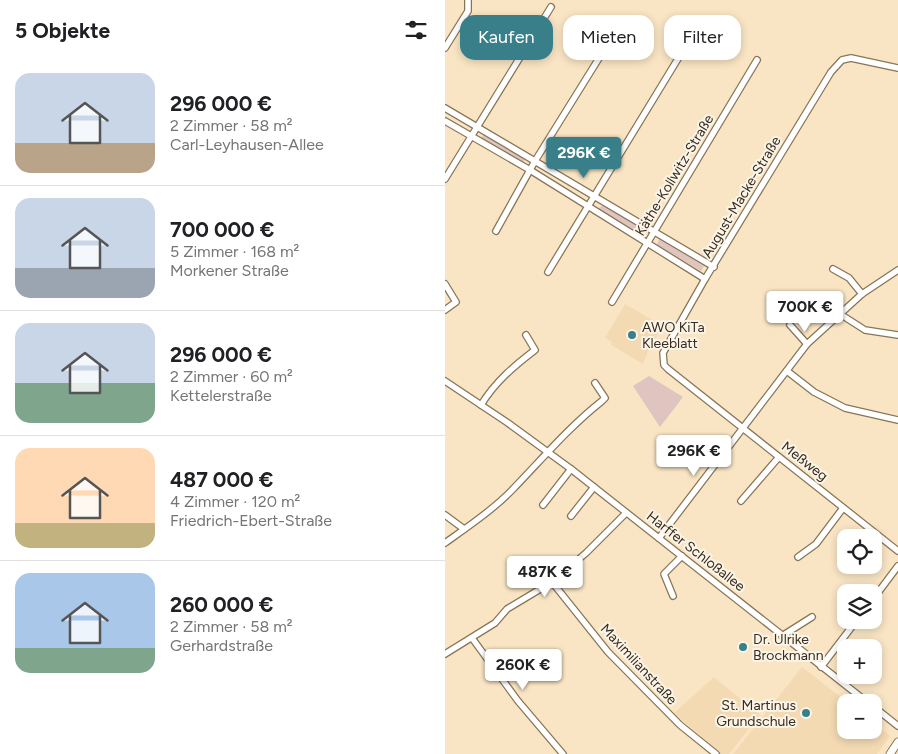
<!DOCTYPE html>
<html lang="de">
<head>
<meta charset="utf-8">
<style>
  :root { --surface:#fff; --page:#f2f2f2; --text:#202124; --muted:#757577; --line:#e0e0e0; --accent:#387f89 }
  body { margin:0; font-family:Figtree,sans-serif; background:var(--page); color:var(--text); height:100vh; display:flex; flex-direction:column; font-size:19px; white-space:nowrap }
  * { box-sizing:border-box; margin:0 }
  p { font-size:16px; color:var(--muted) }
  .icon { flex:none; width:28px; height:28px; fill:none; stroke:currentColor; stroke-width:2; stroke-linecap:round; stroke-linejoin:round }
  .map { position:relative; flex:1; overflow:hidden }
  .panel { display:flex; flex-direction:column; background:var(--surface); width:445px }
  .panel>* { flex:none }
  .guide { position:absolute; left:15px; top:15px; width:362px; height:45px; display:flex; gap:10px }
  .buttons { position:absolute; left:392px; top:529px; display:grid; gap:10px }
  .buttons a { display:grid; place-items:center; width:45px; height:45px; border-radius:10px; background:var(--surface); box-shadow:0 2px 8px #0003; font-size:25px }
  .price { position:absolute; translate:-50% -42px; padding:0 11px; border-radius:5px; background:#fff; color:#222; font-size:16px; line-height:32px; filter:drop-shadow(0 1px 2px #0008) }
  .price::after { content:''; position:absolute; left:50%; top:30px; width:15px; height:11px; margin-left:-8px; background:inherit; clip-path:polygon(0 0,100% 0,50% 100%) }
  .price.active { background:var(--accent); color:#fff }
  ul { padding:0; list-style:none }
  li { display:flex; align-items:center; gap:15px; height:125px; padding:0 15px }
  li+li { border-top:1px solid var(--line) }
  li span { display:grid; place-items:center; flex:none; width:140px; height:100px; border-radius:15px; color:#555 }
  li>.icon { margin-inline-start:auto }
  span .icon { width:60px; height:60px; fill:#fffc; stroke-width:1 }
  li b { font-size:21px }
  h2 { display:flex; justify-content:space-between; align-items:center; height:60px; padding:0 15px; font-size:21px }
  .pill { padding:0 18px; border-radius:15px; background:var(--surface); box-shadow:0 2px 8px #0003; font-size:18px; line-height:45px }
  .pill.active { background:var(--accent); color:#fff }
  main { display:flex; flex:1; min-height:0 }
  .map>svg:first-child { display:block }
  .built { fill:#f3dab3 }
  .green { fill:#e0c4bf }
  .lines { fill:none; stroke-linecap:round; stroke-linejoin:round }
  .minor-casing { stroke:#877557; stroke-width:8 }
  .tertiary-casing { stroke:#877557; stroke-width:9 }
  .minor { stroke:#fff; stroke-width:5.5 }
  .tertiary { stroke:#fff; stroke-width:7 }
  .poi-dot { fill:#387f89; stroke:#fcf4e7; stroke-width:2 }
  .labels { text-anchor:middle; stroke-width:4; stroke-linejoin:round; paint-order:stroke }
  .street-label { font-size:14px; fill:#342d20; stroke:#fcf4e7 }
  .poi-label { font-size:14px; fill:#342d20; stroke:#fcf4e7; text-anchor:start }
</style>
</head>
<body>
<main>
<section class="panel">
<h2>5 Objekte<svg class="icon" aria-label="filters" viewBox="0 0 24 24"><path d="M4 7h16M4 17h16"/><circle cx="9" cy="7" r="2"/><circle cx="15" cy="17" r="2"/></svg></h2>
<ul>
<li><span style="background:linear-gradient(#c9d6e8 70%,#b9a48a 0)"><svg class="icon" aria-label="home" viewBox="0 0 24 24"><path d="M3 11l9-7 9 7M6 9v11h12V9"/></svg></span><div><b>296 000 €</b><p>2 Zimmer · 58 m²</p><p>Carl-Leyhausen-Allee</p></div></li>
<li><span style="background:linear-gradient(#c9d6e8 70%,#9aa5b1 0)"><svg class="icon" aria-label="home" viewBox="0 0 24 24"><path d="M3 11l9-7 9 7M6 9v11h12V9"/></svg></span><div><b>700 000 €</b><p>5 Zimmer · 168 m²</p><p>Morkener Straße</p></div></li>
<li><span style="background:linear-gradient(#c9d6e8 60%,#7fa58c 0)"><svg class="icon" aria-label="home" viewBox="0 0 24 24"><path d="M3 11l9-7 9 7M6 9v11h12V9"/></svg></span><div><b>296 000 €</b><p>2 Zimmer · 60 m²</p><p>Kettelerstraße</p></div></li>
<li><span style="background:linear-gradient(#ffd9b3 75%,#c2b280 0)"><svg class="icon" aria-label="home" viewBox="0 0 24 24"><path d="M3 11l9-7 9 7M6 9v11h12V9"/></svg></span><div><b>487 000 €</b><p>4 Zimmer · 120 m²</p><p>Friedrich-Ebert-Straße</p></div></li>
<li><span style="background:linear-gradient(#a9c7e8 75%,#7fa58c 0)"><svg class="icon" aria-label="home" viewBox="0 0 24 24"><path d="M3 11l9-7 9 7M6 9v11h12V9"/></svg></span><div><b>260 000 €</b><p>2 Zimmer · 58 m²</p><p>Gerhardstraße</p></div></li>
</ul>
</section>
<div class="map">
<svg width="453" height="754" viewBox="0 0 453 754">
  <rect width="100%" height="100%" fill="#f9e5c4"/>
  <g class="built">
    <path d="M 180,304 L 218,326 L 210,339 L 202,347 L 204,349 L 198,364 L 166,345 L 167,342 L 160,338 Z"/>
    <path d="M 357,667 L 402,702 L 401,730 L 429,730 L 429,723 L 445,736 L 432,754 L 288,754 Z"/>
    <path d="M 269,677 L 315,715 L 284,754 L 276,754 L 229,713 Z"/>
  </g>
  <g class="green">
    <path d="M 38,135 L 80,158 L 79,162 L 77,164 L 36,140 Z"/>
    <path d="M 158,205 L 196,227 L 194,233 L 154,210 L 154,208 Z"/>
    <path d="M 214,239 L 259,266 L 256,271 L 212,245 Z"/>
    <path d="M 204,376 L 238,397 L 215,427 L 188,386 Z"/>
  </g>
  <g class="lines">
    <defs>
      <g id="minor">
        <path d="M 0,48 L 23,11 L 23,0"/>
        <path d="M 453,68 L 406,58 L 397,60 L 386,72 L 260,279 L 218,353 L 219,365 L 223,369 L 453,551"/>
        <path d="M 0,108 L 269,267"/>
        <path d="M 0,121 L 85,170 L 260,279"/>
        <path d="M 0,179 L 106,7"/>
        <path d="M 51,231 L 90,161 L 174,26"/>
        <path d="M 388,269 L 404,278 L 417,294"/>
        <path d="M 103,272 L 245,39"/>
        <path d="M 0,284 L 11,302 L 0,310"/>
        <path d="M 167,302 L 312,60"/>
        <path d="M 395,314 L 420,330 L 453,335"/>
        <path d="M 345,325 L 362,344"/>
        <path d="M 342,371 L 369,392 L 400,408 L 453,420"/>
        <path d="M 0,381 L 63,423 L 126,469 L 422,702"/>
        <path d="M 36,405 C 50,382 69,366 90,350 L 81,335"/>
        <path d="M 296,501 L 334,457"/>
        <path d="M 98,505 L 126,469"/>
        <path d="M 0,515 L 19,529"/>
        <path d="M 126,516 L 149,487"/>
        <path d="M 214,538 L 362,344 L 417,294 L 453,270"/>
        <path d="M 0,543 C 24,526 49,509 69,488 C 98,458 124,427 157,401 L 160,398 L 150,383"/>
        <path d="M 353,557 L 371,544 L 398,508"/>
        <path d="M 107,582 L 163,652 L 235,725 L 271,754"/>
        <path d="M 228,596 L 219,574 L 237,556"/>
        <path d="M 429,598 L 453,566"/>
        <path d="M 337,636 L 367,617"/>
        <path d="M 27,638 L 73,701 L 118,754"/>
        <path d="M 0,654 L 50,623 L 62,609 L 107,582 L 141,553 L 181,513"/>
        <path d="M 376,667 L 412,620"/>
        <path d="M 429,707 L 453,726"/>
      </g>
      <path id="tertiary" d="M 445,754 L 453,742"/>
    </defs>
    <use href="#minor" class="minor-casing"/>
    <use href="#tertiary" class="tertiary-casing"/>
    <use href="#minor" class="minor"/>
    <use href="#tertiary" class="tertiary"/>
  </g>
  <g class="poi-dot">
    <circle cx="187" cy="335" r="5"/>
    <circle cx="298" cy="647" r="5"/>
    <circle cx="361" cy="713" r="5"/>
  </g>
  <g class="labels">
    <g class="street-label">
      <text transform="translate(229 175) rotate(-59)" y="5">Käthe-Kollwitz-Straße</text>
      <text transform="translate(296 197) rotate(-59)" y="5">August-Macke-Straße</text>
      <text transform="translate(360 461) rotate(38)" y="5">Meßweg</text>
      <text transform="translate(251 551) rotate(38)" y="5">Harffer Schloßallee</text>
      <text transform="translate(194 664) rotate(47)" y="5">Maximilianstraße</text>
    </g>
    <g class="poi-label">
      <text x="197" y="332">AWO KiTa<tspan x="197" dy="16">Kleeblatt</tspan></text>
      <text x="308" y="644">Dr. Ulrike<tspan x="308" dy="16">Brockmann</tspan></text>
      <text x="351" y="710" text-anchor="end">St. Martinus<tspan x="351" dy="16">Grundschule</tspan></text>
    </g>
  </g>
</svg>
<div class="buttons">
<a><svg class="icon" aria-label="locate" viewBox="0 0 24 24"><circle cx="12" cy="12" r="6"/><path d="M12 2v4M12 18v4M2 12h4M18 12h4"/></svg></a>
<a><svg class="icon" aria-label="layers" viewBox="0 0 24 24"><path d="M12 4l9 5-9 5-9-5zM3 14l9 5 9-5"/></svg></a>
<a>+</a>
<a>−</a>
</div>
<b class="price active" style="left:139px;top:179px">296K €</b>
<b class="price" style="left:360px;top:333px">700K €</b>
<b class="price" style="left:249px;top:477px">296K €</b>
<b class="price" style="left:100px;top:598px">487K €</b>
<b class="price" style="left:78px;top:691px">260K €</b>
<div class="guide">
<a class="pill active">Kaufen</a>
<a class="pill">Mieten</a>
<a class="pill">Filter</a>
</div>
</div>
</main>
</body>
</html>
